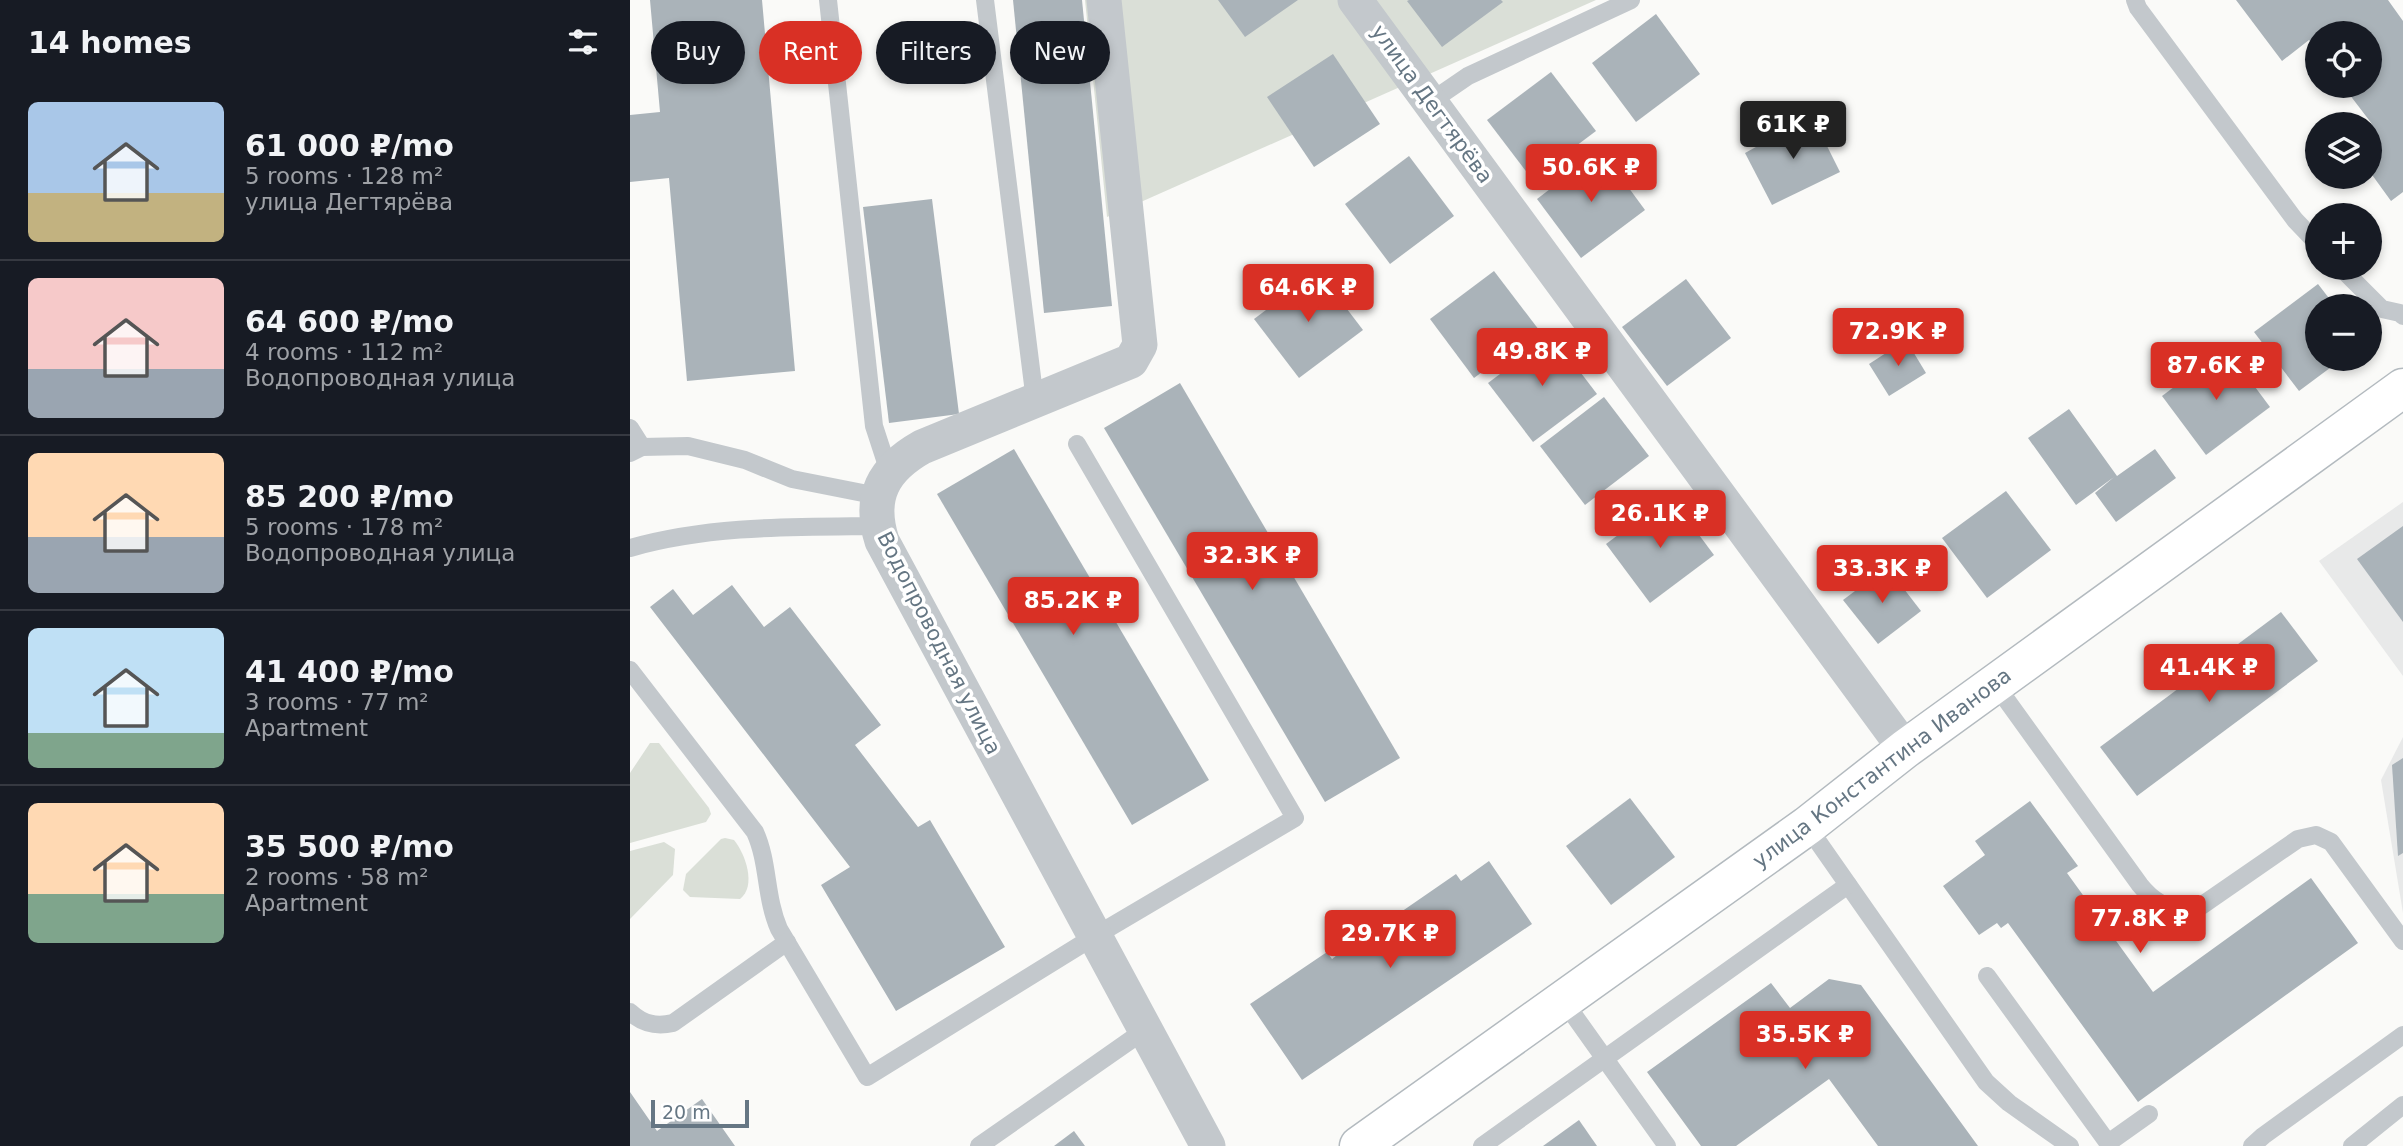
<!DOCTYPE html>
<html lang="en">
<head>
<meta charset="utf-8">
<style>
  :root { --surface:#171b24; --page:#20242c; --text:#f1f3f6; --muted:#9ea1a6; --line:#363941; --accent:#d93025 }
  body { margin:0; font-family:"DejaVu Sans",sans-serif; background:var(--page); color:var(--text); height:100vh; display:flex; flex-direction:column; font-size:26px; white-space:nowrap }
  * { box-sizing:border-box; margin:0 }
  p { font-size:23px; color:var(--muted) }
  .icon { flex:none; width:38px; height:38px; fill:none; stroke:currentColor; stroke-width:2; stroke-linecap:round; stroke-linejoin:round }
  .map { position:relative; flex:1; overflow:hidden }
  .details { display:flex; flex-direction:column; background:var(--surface); width:630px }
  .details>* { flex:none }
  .banner { position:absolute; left:21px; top:21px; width:665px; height:63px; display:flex; gap:14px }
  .tools { position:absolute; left:1675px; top:21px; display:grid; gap:14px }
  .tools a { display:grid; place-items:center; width:77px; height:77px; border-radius:50%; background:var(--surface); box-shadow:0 4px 10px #0003; font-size:35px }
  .scale { position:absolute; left:21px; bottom:18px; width:98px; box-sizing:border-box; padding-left:7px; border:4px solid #657683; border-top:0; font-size:19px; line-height:24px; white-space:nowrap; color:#657683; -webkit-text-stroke:5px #fff; paint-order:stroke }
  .price { position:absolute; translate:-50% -60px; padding:0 16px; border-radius:7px; background:var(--accent); color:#fff; font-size:23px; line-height:46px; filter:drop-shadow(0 2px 4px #0008) }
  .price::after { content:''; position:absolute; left:50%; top:42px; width:21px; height:16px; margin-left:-10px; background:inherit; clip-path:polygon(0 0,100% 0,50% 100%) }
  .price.active { background:#222; color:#fff }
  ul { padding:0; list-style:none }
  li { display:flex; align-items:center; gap:21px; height:175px; padding:0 28px }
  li+li { border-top:2px solid var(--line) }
  li span { display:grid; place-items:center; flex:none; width:196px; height:140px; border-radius:10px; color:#555 }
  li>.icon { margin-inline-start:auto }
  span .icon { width:84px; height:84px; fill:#fffc; stroke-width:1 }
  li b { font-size:30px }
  h2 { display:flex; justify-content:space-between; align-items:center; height:84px; padding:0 28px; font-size:30px }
  .pill { padding:0 24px; border-radius:32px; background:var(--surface); box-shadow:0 4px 10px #0003; font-size:24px; line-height:63px }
  .pill.active { background:var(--accent); color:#fff }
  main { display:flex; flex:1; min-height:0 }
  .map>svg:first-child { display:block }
  .built { fill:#e8e9e9 }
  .green { fill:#dadfd7 }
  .building { fill:#aab3b9 }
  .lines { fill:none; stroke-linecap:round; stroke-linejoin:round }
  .secondary-casing { stroke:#b3babf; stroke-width:41 }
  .lane { stroke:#c3c8cc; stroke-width:18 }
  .street { stroke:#c3c8cc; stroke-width:35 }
  .secondary { stroke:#fff; stroke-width:38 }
  .labels { text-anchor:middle; stroke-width:7; stroke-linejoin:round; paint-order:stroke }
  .street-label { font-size:21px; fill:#657683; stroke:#fff }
</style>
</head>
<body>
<main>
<section class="details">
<h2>14 homes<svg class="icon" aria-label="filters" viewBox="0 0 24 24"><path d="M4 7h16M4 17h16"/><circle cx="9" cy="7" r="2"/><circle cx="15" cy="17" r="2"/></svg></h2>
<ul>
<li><span style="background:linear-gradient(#a9c7e8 65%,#c2b280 0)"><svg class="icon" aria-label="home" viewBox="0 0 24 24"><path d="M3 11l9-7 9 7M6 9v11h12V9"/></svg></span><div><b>61 000 ₽/mo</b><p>5 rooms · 128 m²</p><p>улица Дегтярёва</p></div></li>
<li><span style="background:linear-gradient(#f6c9c9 65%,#9aa5b1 0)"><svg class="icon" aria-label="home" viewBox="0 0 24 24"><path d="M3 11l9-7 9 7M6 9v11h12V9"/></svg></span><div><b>64 600 ₽/mo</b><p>4 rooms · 112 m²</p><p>Водопроводная улица</p></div></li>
<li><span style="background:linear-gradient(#ffd9b3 60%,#9aa5b1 0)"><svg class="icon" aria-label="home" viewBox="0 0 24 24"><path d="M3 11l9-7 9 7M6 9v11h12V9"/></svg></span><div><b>85 200 ₽/mo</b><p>5 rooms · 178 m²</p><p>Водопроводная улица</p></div></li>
<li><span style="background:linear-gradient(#bfe0f5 75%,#7fa58c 0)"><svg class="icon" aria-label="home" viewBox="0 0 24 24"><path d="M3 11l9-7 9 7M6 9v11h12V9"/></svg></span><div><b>41 400 ₽/mo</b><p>3 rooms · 77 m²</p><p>Apartment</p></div></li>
<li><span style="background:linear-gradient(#ffd9b3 65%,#7fa58c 0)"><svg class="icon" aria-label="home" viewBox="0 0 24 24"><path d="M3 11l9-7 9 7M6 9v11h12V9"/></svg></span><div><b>35 500 ₽/mo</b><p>2 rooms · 58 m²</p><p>Apartment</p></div></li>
</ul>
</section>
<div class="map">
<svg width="1773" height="1146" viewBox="0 0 1773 1146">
  <rect width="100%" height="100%" fill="#fafaf8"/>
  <g class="built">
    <path d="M 1773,502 L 1773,676 L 1689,561 Z"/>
    <path d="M 1773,737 L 1773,913 L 1751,780 Z"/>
  </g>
  <g class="green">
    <path d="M 455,0 L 966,0 L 477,217 Z"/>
    <path d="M 20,743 L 29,743 L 79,808 L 81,814 L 76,822 L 0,843 L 0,773 Z"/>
    <path d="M 95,838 L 104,840 C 115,853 127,886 110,899 L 60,897 L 53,890 L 56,874 L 91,839 Z"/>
    <path d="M 34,842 L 45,849 L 43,875 L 0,919 L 0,851 Z"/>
  </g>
  <g class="building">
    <path d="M 20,0 L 132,0 L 165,371 L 57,381 L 39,178 L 0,182 L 0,115 L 30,112 Z"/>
    <path d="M 383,0 L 452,0 L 482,306 L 414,313 Z"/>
    <path d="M 588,0 L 668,0 L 615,37 Z"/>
    <path d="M 779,0 L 871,0 L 873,2 L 812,47 L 777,1 Z"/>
    <path d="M 1606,0 L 1758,0 L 1773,21 L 1773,192 L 1761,201 L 1740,172 L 1740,126 L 1742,124 L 1713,86 L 1740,86 L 1740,33 L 1687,33 L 1687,50 L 1679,40 L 1652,61 Z"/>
    <path d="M 1026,14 L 1070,74 L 1006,122 L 962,63 Z"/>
    <path d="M 703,54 L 750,124 L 684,167 L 637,97 Z"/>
    <path d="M 921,72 L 966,131 L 902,179 L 857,120 Z"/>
    <path d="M 1182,116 L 1210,172 L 1142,205 L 1115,153 Z"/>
    <path d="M 971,150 L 1015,210 L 951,258 L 907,199 Z"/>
    <path d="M 779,156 L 824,216 L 760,264 L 715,204 Z"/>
    <path d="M 302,199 L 329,414 L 259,423 L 233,207 Z"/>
    <path d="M 688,271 L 733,330 L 669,378 L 624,319 Z"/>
    <path d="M 864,271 L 909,330 L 844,378 L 800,319 Z"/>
    <path d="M 1056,279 L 1101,338 L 1037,386 L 992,327 Z"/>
    <path d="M 1688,284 L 1705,306 L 1687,306 L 1687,359 L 1712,359 L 1669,391 L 1624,332 Z"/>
    <path d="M 922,335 L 967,394 L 903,442 L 858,383 Z"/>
    <path d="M 1276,340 L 1296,373 L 1259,396 L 1239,364 Z"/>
    <path d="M 1596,348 L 1640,407 L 1576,455 L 1532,396 Z"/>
    <path d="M 550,383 L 770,758 L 695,802 L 474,428 Z"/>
    <path d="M 974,397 L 1019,456 L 955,505 L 910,446 Z"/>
    <path d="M 1439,409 L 1487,476 L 1525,449 L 1546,478 L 1486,522 L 1465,493 L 1484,477 L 1446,505 L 1398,438 Z"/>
    <path d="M 384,449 L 579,780 L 502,825 L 307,494 Z"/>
    <path d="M 1376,491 L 1421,550 L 1357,598 L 1312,538 Z"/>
    <path d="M 1040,496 L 1084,555 L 1020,603 L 976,544 Z"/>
    <path d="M 1773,526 L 1773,622 L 1727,559 Z"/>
    <path d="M 1257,567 L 1291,611 L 1248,644 L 1213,600 Z"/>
    <path d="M 102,585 L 134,627 L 160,607 L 251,725 L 225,745 L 288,827 L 300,820 L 375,947 L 266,1011 L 191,885 L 220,867 L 20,607 L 43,589 L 63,615 Z"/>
    <path d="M 1651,612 L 1688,661 L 1507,796 L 1470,747 Z"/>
    <path d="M 1773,758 L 1773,853 L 1768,856 L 1762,765 Z"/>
    <path d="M 1000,798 L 1045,857 L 981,905 L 936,846 Z"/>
    <path d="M 1400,801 L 1448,866 L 1437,873 L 1523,992 L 1681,878 L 1728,943 L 1508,1102 L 1378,923 L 1371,928 L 1367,923 L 1349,935 L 1313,886 L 1355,855 L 1345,841 Z"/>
    <path d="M 859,861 L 902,924 L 672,1080 L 620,1004 L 697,952 L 702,959 L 715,949 L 720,956 L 759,930 L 755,923 L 826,874 L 831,881 Z"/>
    <path d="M 1199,979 L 1231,985 L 1348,1146 L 1248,1146 L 1199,1079 L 1106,1146 L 1071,1146 L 1017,1072 L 1141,983 L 1160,1008 Z"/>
    <path d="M 0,1092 L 27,1131 L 72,1099 L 105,1146 L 0,1146 Z"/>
    <path d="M 949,1120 L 967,1146 L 913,1146 Z"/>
    <path d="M 444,1131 L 455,1146 L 424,1146 Z"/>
  </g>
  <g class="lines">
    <defs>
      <path id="secondary" d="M 729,1146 L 1177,826 L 1275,749 L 1773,388"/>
    </defs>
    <use href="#secondary" class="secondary-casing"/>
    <g class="lane">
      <path d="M 198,0 L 244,426 L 259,472"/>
      <path d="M 355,0 L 405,401"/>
      <path d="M 1505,0 L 1508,8 L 1665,220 L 1687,243"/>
      <path d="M 800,102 L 838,76 L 1001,0"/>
      <path d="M 1711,268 L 1752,309 L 1770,313 L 1773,316"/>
      <path d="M 0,428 L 12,447"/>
      <path d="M 0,453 L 12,447 L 58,446 L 115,460 L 162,479 L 248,496"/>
      <path d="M 0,548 C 81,525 164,527 248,526"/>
      <path d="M 0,670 L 125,832 C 139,863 135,897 149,929 L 237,1077 L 465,936 L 665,818 L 447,444"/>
      <path d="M 1365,684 L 1510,885 C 1526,905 1546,915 1571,906 L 1668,839 L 1686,835 L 1701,842 L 1773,941"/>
      <path d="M 1177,826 L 1356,1082 L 1379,1103 L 1440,1146"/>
      <path d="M 1357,976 L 1478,1143 L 1519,1114"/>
      <path d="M 933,1000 L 1037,1146"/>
      <path d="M 0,1012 C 13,1024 26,1027 43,1023 L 157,942"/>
      <path d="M 349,1146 L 515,1030"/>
      <path d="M 852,1146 L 1218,885"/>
      <path d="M 1622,1146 L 1633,1136 L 1773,1035"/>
      <path d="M 1722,1146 L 1773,1105"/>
    </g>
    <g class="street">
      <path d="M 474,0 L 510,345 L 501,361 L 292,447 C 253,469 238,497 252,541 L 578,1146"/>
      <path d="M 725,0 L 1275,749"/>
    </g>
    <use href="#secondary" class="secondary"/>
  </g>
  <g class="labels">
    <g class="street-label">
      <text transform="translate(802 104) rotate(54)" y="7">улица Дегтярёва</text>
      <text transform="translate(309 643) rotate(63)" y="7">Водопроводная улица</text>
      <text transform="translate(1252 768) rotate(-37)" y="7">улица Константина Иванова</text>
    </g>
  </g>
</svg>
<div class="tools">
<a><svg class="icon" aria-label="locate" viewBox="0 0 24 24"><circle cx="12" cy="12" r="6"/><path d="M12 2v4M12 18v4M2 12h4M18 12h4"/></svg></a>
<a><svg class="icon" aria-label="layers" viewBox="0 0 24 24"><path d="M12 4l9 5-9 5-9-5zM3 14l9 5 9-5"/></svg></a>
<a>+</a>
<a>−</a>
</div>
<div class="scale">20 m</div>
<b class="price active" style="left:1163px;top:161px">61K ₽</b>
<b class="price" style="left:961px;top:204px">50.6K ₽</b>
<b class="price" style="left:678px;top:324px">64.6K ₽</b>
<b class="price" style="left:1268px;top:368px">72.9K ₽</b>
<b class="price" style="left:912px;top:388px">49.8K ₽</b>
<b class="price" style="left:1586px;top:402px">87.6K ₽</b>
<b class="price" style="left:1030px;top:550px">26.1K ₽</b>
<b class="price" style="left:622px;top:592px">32.3K ₽</b>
<b class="price" style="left:1252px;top:605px">33.3K ₽</b>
<b class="price" style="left:443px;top:637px">85.2K ₽</b>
<b class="price" style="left:1579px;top:704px">41.4K ₽</b>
<b class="price" style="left:1510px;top:955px">77.8K ₽</b>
<b class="price" style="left:760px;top:970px">29.7K ₽</b>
<b class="price" style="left:1175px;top:1071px">35.5K ₽</b>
<div class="banner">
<a class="pill">Buy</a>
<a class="pill active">Rent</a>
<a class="pill">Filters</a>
<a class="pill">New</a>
</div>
</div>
</main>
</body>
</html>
